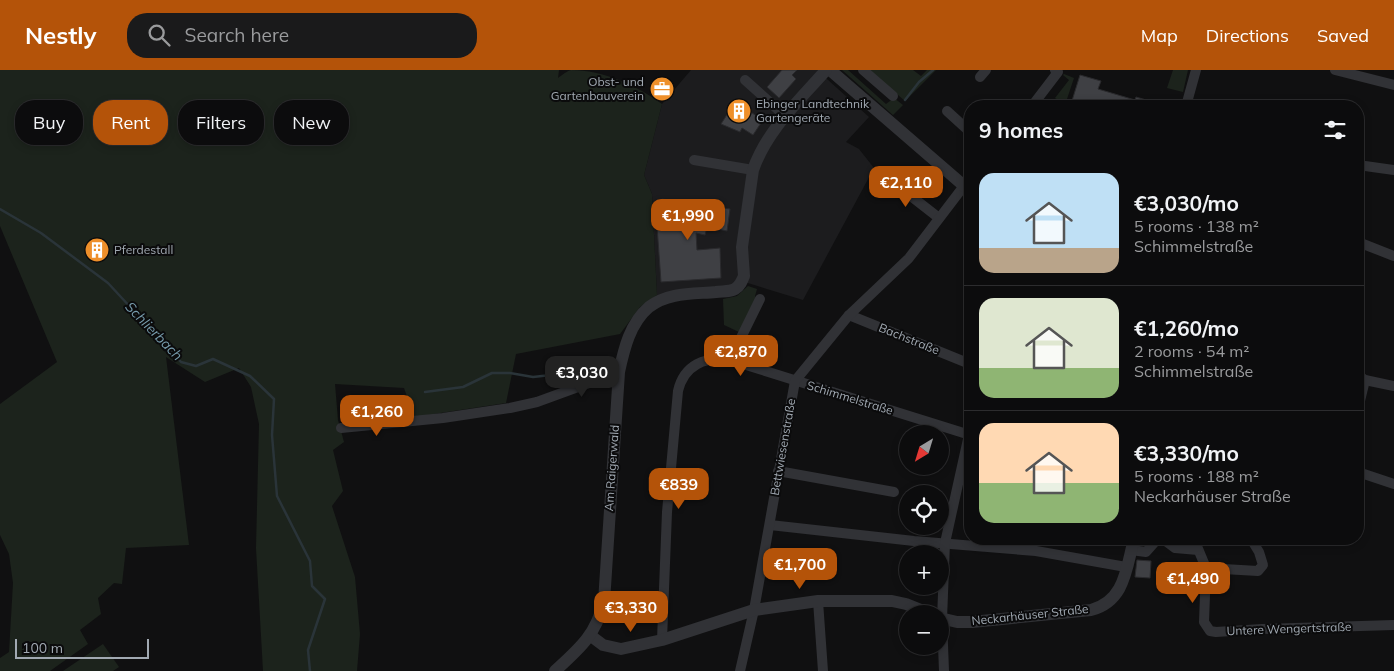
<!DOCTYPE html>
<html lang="en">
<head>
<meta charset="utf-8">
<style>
  :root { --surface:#0c0c0d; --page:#1a1a1b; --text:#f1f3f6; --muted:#9a9b9d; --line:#2c2c2e; --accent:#b45309 }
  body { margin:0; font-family:Mulish,sans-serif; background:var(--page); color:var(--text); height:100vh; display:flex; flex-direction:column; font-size:19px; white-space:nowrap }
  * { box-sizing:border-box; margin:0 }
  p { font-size:16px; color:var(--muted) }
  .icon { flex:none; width:28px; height:28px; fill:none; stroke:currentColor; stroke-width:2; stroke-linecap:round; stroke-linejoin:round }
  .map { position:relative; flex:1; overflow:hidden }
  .sheet { position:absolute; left:964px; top:30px; width:400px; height:445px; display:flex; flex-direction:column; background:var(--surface); border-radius:20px; box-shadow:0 2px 8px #0003,0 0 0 1px var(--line) }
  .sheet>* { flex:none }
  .guide { position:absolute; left:15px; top:30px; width:475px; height:45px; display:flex; gap:10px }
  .needle { width:32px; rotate:218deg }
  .fabs { position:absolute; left:899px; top:355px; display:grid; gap:10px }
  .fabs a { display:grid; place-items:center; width:50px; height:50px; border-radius:50%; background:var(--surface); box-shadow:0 2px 8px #0003,0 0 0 1px var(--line); font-size:25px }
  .scale { position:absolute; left:15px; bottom:12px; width:134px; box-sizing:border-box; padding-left:5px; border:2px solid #a1a9b2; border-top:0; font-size:14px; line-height:18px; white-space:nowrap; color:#a1a9b2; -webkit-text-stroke:4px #0b0b0c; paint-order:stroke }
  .price { position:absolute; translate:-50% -42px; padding:0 11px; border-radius:10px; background:var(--accent); color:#fff; font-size:16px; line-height:32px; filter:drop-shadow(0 1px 2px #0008) }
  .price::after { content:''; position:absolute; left:50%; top:30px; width:15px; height:11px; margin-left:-8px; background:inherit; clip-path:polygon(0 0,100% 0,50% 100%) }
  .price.active { background:#222; color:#fff }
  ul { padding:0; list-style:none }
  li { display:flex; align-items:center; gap:15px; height:125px; padding:0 15px }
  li+li { border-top:1px solid var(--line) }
  li span { display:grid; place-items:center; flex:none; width:140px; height:100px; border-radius:15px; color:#555 }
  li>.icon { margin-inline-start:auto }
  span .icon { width:60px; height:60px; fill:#fffc; stroke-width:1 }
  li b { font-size:21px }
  h2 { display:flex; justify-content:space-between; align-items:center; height:60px; padding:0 15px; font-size:21px }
  .pill { padding:0 18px; border-radius:20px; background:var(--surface); box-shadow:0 2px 8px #0003,0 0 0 1px var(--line); font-size:18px; line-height:45px }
  .pill.active { background:var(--accent); color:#fff }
  header { display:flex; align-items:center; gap:30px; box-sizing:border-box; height:70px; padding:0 25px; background:var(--accent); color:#fff }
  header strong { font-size:24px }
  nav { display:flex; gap:28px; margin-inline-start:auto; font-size:18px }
  .search { width:350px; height:45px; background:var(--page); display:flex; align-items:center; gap:12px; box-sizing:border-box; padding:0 18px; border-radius:20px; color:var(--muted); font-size:19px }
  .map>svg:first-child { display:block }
  .built { fill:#1c1c1e }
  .green { fill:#1c231c }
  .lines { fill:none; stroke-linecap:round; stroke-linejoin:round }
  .stream { stroke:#2a3439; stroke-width:2.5 }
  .building { fill:#3f4044; stroke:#2a2a2d }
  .minor { stroke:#313236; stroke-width:10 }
  .tertiary { stroke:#313236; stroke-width:12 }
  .labels { text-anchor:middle; stroke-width:4; stroke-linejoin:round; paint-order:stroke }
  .poi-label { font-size:12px; fill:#a1a9b2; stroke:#0b0b0c; text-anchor:start }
  .street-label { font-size:12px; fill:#a1a9b2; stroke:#0b0b0c }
  .water-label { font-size:14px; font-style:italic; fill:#779cad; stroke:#0b0b0c }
</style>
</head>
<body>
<header>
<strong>Nestly</strong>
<div class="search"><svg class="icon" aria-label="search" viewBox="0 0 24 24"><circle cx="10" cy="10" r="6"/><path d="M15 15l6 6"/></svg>Search here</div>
<nav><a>Map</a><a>Directions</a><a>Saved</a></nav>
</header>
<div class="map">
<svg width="1394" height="601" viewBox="0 0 1394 601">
  <rect width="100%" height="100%" fill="#101011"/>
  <path class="built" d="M 691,0 L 817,0 L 869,47 L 846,72 L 859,79 L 874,98 L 803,230 L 738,210 L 734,215 L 657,225 L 652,124 L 644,105 L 662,34 Z"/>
  <g class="green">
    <path d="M 0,0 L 559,0 L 558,8 C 562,5 567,1 571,0 C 603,0 638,16 662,34 L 644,105 L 652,124 L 657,225 L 640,237 L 620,264 L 516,284 L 506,333 L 414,347 L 404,318 L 335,314 L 338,350 L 344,372 L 333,380 L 343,421 L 332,436 L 355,507 L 360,564 L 357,601 L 263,601 L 256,478 L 259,354 L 251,317 L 239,298 L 205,312 L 166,287 L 189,475 L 126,478 L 122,514 L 114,513 L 98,528 L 101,544 L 80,560 L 88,574 L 50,601 L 0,601 L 0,588 L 9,582 L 13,513 L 9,484 L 0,465 L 0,334 L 57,292 L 0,156 Z"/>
    <path d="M 842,0 L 848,0 L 886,34 L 894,28 L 903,35 L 893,45 Z"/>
    <path d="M 869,0 L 913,0 L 921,6 L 927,0 L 936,0 L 905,31 Z"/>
    <path d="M 1173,0 L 1188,0 L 1183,22 L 1167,18 Z"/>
    <path d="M 1064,4 L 1074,8 L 1067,29 L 1071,31 L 1070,36 L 1066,36 L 1055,28 L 1069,10 L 1063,5 Z"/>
    <path d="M 748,216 L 757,219 L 755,226 L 756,229 L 739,262 L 724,255 L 723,229 L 737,226 Z"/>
    <path d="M 103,574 L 119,597 L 113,601 L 63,601 Z"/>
  </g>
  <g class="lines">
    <g class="stream">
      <path d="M 905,30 L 919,12 L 933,0"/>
      <path d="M 0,139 L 41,163 L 108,213 L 181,292 L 196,296 L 213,289 L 250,306 L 274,329 L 272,365 L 277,426 L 310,491 L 312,516 L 325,529 L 308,580 L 310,601"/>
      <path d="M 425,322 L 463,317 L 492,303 L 510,303 L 533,307 L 551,305 L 567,298 L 587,298"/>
    </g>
  </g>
  <g class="building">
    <path d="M 782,0 L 797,0 L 792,5 L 796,9 L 779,28 L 767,17 Z"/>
    <path d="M 1080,5 L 1101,11 L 1098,19 L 1135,30 L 1136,27 L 1160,34 L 1160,36 L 1078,36 L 1071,34 Z"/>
    <path d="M 735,32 L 763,50 L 753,65 L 742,58 L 740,62 L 721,54 Z"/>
    <path d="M 662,129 L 730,139 L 727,161 L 707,157 L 705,165 L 696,163 L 697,180 L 720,178 L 721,208 L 661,212 L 657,156 Z"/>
    <path d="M 1137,490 L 1151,491 L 1150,508 L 1135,507 Z"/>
  </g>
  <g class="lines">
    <g class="minor">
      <path d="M 863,0 L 893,26"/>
      <path d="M 1335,0 L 1394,15"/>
      <path d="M 980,7 L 986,0"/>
      <path d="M 745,10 L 785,46"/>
      <path d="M 1032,36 L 1058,2 L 1055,0"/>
      <path d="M 1186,36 L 1196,0"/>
      <path d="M 947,41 L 970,62"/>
      <path d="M 694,90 L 753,100"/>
      <path d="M 1358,95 L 1394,100"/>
      <path d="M 889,109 L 939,148"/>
      <path d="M 1358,172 L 1394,186"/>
      <path d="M 849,245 L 970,294"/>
      <path d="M 730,290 L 760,229"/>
      <path d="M 1358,305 L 1365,310 L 1394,316"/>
      <path d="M 1358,339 L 1365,310"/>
      <path d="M 341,358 L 443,348 L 510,338 L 537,332 L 619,302"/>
      <path d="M 778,401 L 894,422"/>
      <path d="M 1358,402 L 1394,414"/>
      <path d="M 770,455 L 914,471 L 1036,481 L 1126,497"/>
      <path d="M 1194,469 L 1206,498 L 1204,552 L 1210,561 L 1216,562 L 1262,559 L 1394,555"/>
      <path d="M 1167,472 L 1175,478 L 1198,480"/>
      <path d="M 1131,480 L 1146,482 L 1154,473"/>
      <path d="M 1206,498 L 1258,501 L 1263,495 L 1259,482 L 1251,469"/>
      <path d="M 818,531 L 823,601"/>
      <path d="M 662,570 L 667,442 L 678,321 C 684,295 705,286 730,290 L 970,365"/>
      <path d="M 740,601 L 754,540 L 795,311 L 849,245 L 909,188 L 970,108"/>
      <path d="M 944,601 L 942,549 L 945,473 L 970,360"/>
    </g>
    <g class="tertiary">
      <path d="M 830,0 L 970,121"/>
      <path d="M 940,548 L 957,552 L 972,552 L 1091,540 C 1125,531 1126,499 1134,469"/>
      <path d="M 591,566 L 603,575 L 621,579 L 662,570 L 754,540 L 818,531 L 892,531 L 906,534 L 931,544"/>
      <path d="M 555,601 C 580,578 595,566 604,532 L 619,302 C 624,279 630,253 649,237 C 668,222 694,224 716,222 C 722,221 730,222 735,219 C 740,216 742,211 744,206 L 742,177 L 753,100 C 767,60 799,31 826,0"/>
    </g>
  </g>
  <defs>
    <symbol id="office-disc" viewBox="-11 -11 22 22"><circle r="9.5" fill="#ee8f2a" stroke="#0b0b0c"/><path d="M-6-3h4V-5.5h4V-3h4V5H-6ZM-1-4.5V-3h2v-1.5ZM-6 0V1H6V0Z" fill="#fff"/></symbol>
    <symbol id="building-disc" viewBox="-11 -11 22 22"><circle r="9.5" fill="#ee8f2a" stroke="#0b0b0c"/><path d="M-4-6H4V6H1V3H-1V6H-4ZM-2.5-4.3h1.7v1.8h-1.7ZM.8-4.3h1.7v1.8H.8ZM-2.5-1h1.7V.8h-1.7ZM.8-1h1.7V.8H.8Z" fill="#fff"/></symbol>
  </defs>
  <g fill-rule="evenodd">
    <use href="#office-disc" x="648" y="5" width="28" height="28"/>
    <use href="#building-disc" x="725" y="27" width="28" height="28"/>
    <use href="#building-disc" x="83" y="166" width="28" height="28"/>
  </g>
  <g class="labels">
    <g class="poi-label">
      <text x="644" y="16" text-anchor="end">Obst- und<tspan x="644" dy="14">Gartenbauverein</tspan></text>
      <text x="756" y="38">Ebinger Landtechnik<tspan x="756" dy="14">Gartengeräte</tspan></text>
      <text x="114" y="184">Pferdestall</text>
    </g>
    <g class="street-label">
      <text transform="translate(909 269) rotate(22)" y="4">Bachstraße</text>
      <text transform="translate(850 328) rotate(17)" y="4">Schimmelstraße</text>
      <text transform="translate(783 377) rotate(-80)" y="4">Bettwiesenstraße</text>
      <text transform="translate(612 398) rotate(-86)" y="4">Am Raigerwald</text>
      <text transform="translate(1030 545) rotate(-6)" y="4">Neckarhäuser Straße</text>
      <text transform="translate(1289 559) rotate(-2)" y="4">Untere Wengertstraße</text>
    </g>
    <g class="water-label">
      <text transform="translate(154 261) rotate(46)" y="5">Schlierbach</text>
    </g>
  </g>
</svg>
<div class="fabs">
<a><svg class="needle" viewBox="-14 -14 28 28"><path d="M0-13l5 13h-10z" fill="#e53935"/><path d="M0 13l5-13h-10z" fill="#9a9b9d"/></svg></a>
<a><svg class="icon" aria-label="locate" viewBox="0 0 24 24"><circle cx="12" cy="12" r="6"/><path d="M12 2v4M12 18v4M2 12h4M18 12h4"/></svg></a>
<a>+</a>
<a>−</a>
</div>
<div class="scale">100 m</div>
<b class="price" style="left:906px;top:138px">€2,110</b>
<b class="price" style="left:688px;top:171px">€1,990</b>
<b class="price" style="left:741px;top:307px">€2,870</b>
<b class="price active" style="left:582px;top:328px">€3,030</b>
<b class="price" style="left:377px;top:367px">€1,260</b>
<b class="price" style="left:679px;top:440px">€839</b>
<b class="price" style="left:800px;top:520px">€1,700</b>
<b class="price" style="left:1193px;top:534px">€1,490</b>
<b class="price" style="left:631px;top:563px">€3,330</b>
<div class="guide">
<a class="pill">Buy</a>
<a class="pill active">Rent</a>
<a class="pill">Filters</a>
<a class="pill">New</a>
</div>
<section class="sheet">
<h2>9 homes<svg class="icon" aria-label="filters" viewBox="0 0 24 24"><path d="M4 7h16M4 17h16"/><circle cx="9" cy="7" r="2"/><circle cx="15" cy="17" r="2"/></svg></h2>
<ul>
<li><span style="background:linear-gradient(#bfe0f5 75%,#b9a48a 0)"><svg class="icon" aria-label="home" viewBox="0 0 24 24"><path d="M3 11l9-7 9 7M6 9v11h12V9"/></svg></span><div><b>€3,030/mo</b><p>5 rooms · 138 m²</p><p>Schimmelstraße</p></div></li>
<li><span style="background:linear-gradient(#dfe7d0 70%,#8fb573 0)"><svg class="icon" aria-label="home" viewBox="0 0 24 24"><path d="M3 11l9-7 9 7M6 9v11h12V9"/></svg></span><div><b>€1,260/mo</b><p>2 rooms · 54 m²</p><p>Schimmelstraße</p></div></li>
<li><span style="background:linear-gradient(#ffd9b3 60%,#8fb573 0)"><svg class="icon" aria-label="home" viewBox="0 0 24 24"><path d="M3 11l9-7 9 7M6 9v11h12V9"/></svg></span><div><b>€3,330/mo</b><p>5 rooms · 188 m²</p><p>Neckarhäuser Straße</p></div></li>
</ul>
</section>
</div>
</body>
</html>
